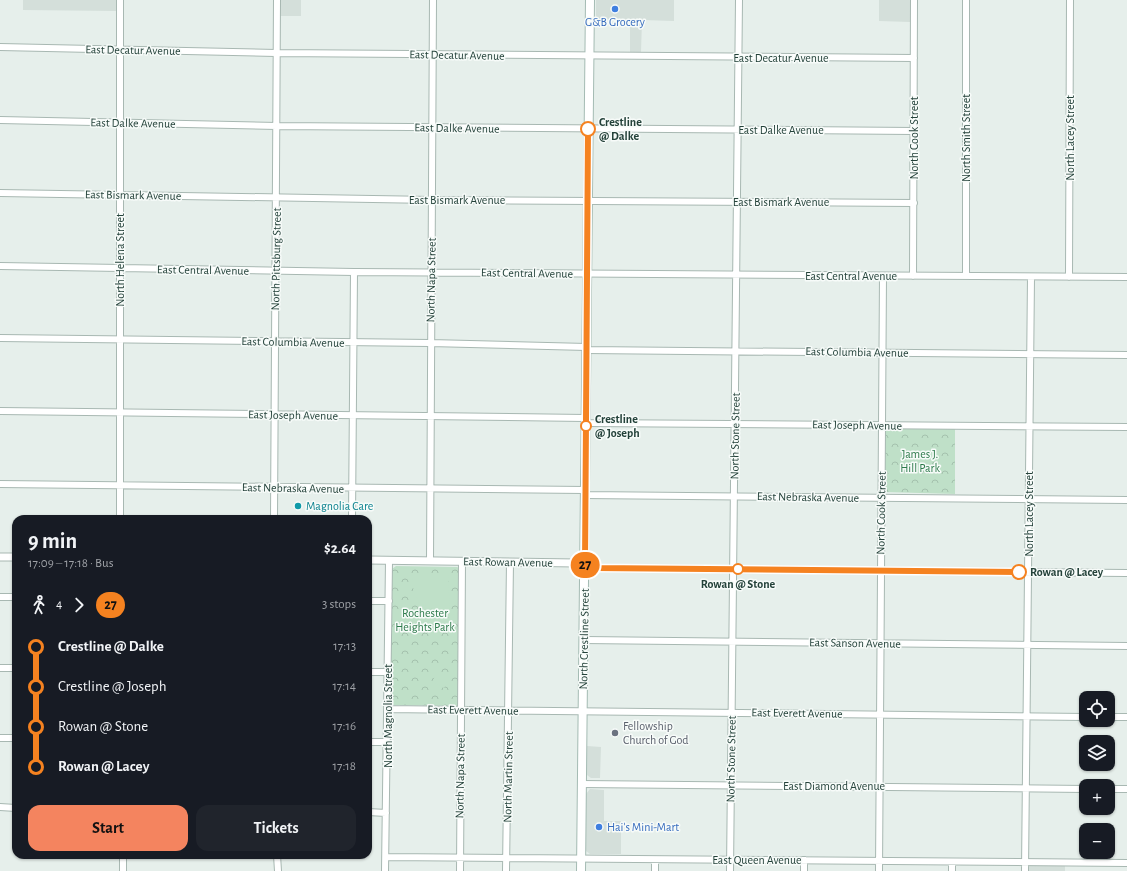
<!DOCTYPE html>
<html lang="en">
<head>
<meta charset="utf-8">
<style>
	:root { --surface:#171b24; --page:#20242c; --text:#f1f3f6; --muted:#9ea1a6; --accent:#f4845f }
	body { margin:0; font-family:"Alegreya Sans",sans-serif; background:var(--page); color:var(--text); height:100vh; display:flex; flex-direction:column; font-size:15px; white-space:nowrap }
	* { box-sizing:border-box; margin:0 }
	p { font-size:13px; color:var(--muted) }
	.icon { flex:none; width:22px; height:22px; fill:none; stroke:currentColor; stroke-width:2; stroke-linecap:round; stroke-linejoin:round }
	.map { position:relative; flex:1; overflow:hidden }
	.sheet { position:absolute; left:12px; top:515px; width:360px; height:344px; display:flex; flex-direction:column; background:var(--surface); border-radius:12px; box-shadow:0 1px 3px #0004 }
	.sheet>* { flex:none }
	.badge { padding:0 8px; border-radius:13px; font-size:14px; line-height:26px }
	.buttons { position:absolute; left:1079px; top:691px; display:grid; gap:8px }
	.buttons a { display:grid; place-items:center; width:36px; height:36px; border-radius:8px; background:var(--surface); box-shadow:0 1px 3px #0004; font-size:20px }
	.map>.badge { position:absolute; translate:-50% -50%; box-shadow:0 0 0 2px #fff }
	.legs { display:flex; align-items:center; gap:6px; height:44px; padding:0 16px; font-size:13px }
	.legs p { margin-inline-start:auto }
	.summary { display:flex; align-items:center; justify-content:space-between; height:68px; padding:0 16px }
	h1 { font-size:22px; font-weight:600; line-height:30px }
	.primary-button { display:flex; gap:8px; margin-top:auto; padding:8px 16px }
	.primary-button a { flex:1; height:46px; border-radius:12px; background:var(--accent); color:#111; font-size:16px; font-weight:600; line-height:46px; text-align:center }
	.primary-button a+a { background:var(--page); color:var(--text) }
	ul { padding:0 16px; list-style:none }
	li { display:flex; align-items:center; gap:14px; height:40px; font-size:15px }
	li i { display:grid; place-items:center; width:6px; height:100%; margin:0 5px; background:currentColor }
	li i::after { content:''; width:10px; height:10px; margin:-5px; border:3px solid; border-radius:50%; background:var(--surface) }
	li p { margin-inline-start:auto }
	li:first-child i { background:linear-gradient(#0000 50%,currentColor 0) }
	li:last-child i { background:linear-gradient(currentColor 50%,#0000 0) }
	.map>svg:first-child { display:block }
</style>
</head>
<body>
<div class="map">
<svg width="1127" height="871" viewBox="0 0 1127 871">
	<defs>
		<pattern id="park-crowns" width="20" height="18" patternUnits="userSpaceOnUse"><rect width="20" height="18" fill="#bfe0c8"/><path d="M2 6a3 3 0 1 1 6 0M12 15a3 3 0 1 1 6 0" fill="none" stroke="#a4c1ad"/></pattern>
	</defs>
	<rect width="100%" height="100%" fill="#e6efeb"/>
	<path fill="#d4dfda" d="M 23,0 L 116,0 L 116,11 L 23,10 Z
		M 280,0 L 301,0 L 301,16 L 279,16 Z
		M 596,0 L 674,0 L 674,21 L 642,20 L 641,52 L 630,52 L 630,20 L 596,19 Z
		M 879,0 L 910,0 L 910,22 L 879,21 Z
		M 587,746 L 601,747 L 600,778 L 591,778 L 587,775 Z
		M 590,789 L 604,790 L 604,821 L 621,821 L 621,854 L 590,854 L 586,851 L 586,794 Z
		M 1028,866 L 1065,866 L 1065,871 L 1028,871 Z"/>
	<path fill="url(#park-crowns)" d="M 888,428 L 955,429 L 955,494 L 885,492 L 885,431 Z
		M 396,566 L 457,567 L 459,568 L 458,688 L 459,706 L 393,705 L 390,703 L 392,569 Z"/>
	<path fill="#bfe0c8" d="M 412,575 L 448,575 L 450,611 C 423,611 412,601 412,575 Z
		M 435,676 L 447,682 L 444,688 L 432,682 Z"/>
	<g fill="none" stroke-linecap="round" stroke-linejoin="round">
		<g stroke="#a8b8b2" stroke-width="8">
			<path id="minor" d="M 966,0 L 966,276
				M 0,47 L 276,53 L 914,58
				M 0,120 L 277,126 L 914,131
				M 0,193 L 432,200 L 914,203
				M 0,266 L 354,272 L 1127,277
				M 913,276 L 914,0
				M 1069,277 L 1070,0
				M 0,338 L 430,343 L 587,347
				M 587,350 L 1127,355
				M 0,411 L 586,418
				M 586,423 L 1127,427
				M 0,484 L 585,490
				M 585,495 L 1127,500
				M 120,519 L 120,0
				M 274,519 L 277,0
				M 352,519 L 354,272
				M 430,561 L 433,0
				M 585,566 L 593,568 L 1127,573
				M 0,597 L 16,597
				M 368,601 L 389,601
				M 584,640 L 1127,646
				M 0,668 L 16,668
				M 368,672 L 388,672
				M 388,709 L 1086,717
				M 1108,717 L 1127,717
				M 0,738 L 16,738
				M 368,742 L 388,742
				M 582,784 L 1086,789
				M 1108,789 L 1127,789
				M 0,807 L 16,808
				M 368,812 L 386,813
				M 123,855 L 123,871
				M 277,855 L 278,871
				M 386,857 L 1127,863
				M 385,871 L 389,561
				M 460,871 L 462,561
				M 506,871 L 510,562
				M 655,871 L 655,860
				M 730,871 L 739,0
				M 804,871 L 804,860
				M 879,871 L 883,276
				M 952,871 L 952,862
				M 1025,871 L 1031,277"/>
		</g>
		<g stroke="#a8b8b2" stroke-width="9">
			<path id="tertiary" d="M 0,557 L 16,557
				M 368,560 L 576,563 L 585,566"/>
		</g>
		<g stroke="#a4bbb3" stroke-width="10">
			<path id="secondary" d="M 581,871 L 590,0"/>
		</g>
		<use href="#minor" stroke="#fff" stroke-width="6"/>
		<use href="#tertiary" stroke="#fff" stroke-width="7"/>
		<use href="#secondary" stroke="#fff" stroke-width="8"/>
	</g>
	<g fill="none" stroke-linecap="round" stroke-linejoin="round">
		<g stroke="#fff" stroke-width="9">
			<path id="line-1" d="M 588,129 L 585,566 L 594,568 L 1019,572"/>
		</g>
		<use href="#line-1" stroke="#f58220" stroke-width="6"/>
	</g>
	<g fill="#3f7fe0" stroke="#f7fbf9" stroke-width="1.5">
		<circle cx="615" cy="9" r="4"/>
		<circle cx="599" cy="827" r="4"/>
	</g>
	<g fill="#fff" stroke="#f58220" stroke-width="2">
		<circle cx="588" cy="129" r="7"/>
		<circle cx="586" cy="426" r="5"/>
		<circle cx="738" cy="569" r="5"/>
		<circle cx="1019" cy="572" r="7"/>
	</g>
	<circle fill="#0f9aa8" stroke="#f7fbf9" stroke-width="1.5" cx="298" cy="506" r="4"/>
	<circle fill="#6b7280" stroke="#f7fbf9" stroke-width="1.5" cx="615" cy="733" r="4"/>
	<g text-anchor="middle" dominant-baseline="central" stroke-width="3" stroke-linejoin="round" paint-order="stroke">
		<g font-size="12" fill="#366cbe" stroke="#f7fbf9">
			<text x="615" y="22">G&amp;B Grocery</text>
			<text x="607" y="827" text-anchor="start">Hai's Mini-Mart</text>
		</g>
		<g font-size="12" fill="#24423a" stroke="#f7fbf9">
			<text transform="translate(133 50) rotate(1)">East Decatur Avenue</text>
			<text transform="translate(457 55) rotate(1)">East Decatur Avenue</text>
			<text x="781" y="58">East Decatur Avenue</text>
			<text transform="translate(133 123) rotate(1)">East Dalke Avenue</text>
			<text transform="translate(457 128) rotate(1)">East Dalke Avenue</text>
			<text x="781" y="130">East Dalke Avenue</text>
			<text transform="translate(914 138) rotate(-90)">North Cook Street</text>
			<text transform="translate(966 138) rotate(-90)">North Smith Street</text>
			<text transform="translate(1070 138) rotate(-90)">North Lacey Street</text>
			<text transform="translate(133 195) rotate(1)">East Bismark Avenue</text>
			<text x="457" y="200">East Bismark Avenue</text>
			<text x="781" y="202">East Bismark Avenue</text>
			<text transform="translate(276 259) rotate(-89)">North Pittsburg Street</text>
			<text transform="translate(120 260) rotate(-90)">North Helena Street</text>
			<text transform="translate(203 270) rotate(1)">East Central Avenue</text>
			<text transform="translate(527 273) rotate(1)">East Central Avenue</text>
			<text x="851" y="276">East Central Avenue</text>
			<text transform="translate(431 280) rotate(-89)">North Napa Street</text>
			<text transform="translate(293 342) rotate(1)">East Columbia Avenue</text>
			<text transform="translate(857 352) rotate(1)">East Columbia Avenue</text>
			<text transform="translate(293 415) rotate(1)">East Joseph Avenue</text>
			<text transform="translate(857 425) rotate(1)">East Joseph Avenue</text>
			<text transform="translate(735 436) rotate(-89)">North Stone Street</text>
			<text transform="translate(293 488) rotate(1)">East Nebraska Avenue</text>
			<text transform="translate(808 497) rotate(1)">East Nebraska Avenue</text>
			<text transform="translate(881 513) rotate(-89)">North Cook Street</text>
			<text transform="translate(1029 514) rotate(-90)">North Lacey Street</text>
			<text transform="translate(508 562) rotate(1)">East Rowan Avenue</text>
			<text transform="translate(584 639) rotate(-89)">North Crestline Street</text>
			<text transform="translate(855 643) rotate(1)">East Sanson Avenue</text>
			<text transform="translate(473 710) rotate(1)">East Everett Avenue</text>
			<text transform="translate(797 713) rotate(1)">East Everett Avenue</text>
			<text transform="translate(388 716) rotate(-90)">North Magnolia Street</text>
			<text transform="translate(731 759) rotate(-89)">North Stone Street</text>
			<text transform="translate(460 776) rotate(-89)">North Napa Street</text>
			<text transform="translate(508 777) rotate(-89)">North Martin Street</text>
			<text x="834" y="786">East Diamond Avenue</text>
			<text x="757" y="860">East Queen Avenue</text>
		</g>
		<g font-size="12" font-weight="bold" fill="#24423a" stroke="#f7fbf9" text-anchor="start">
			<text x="599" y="122">Crestline<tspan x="599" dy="14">@ Dalke</tspan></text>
			<text x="595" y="419">Crestline<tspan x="595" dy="14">@ Joseph</tspan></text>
			<text x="1030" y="572">Rowan @ Lacey</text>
			<text x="738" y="584" text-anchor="middle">Rowan @ Stone</text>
		</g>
		<g font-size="12" fill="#2d7a4b" stroke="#f7fbf9">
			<text x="920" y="454">James J.<tspan x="920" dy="14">Hill Park</tspan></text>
			<text x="425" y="613">Rochester<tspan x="425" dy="14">Heights Park</tspan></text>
		</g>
		<g font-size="12" fill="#0d838f" stroke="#f7fbf9" text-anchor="start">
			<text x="306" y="506">Magnolia Care</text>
		</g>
		<g font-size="12" fill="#5b616d" stroke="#f7fbf9" text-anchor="start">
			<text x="623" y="726">Fellowship<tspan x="623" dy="14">Church of God</tspan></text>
		</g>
	</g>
</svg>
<div class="buttons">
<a><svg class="icon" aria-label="locate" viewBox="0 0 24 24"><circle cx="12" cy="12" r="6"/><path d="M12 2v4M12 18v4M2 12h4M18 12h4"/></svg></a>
<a><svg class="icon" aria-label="layers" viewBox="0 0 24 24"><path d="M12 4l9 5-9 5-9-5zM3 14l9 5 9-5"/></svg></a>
<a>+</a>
<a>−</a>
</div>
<b class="badge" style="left:585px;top:565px;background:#f58220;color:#111">27</b>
<section class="sheet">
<div class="summary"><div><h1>9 min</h1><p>17:09 – 17:18 · Bus</p></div><b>$2.64</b></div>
<div class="legs"><svg class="icon" aria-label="walk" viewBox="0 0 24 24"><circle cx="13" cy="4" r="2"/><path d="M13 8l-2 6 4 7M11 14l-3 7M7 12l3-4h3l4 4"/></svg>4<svg class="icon" aria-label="forward" viewBox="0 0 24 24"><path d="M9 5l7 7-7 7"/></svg><b class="badge" style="background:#f58220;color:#111">27</b><p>3 stops</p></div>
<ul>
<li><i style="color:#f58220"></i><b>Crestline @ Dalke</b><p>17:13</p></li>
<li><i style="color:#f58220"></i><span>Crestline @ Joseph</span><p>17:14</p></li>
<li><i style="color:#f58220"></i><span>Rowan @ Stone</span><p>17:16</p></li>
<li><i style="color:#f58220"></i><b>Rowan @ Lacey</b><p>17:18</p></li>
</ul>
<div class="primary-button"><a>Start</a><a>Tickets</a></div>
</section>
</div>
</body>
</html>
